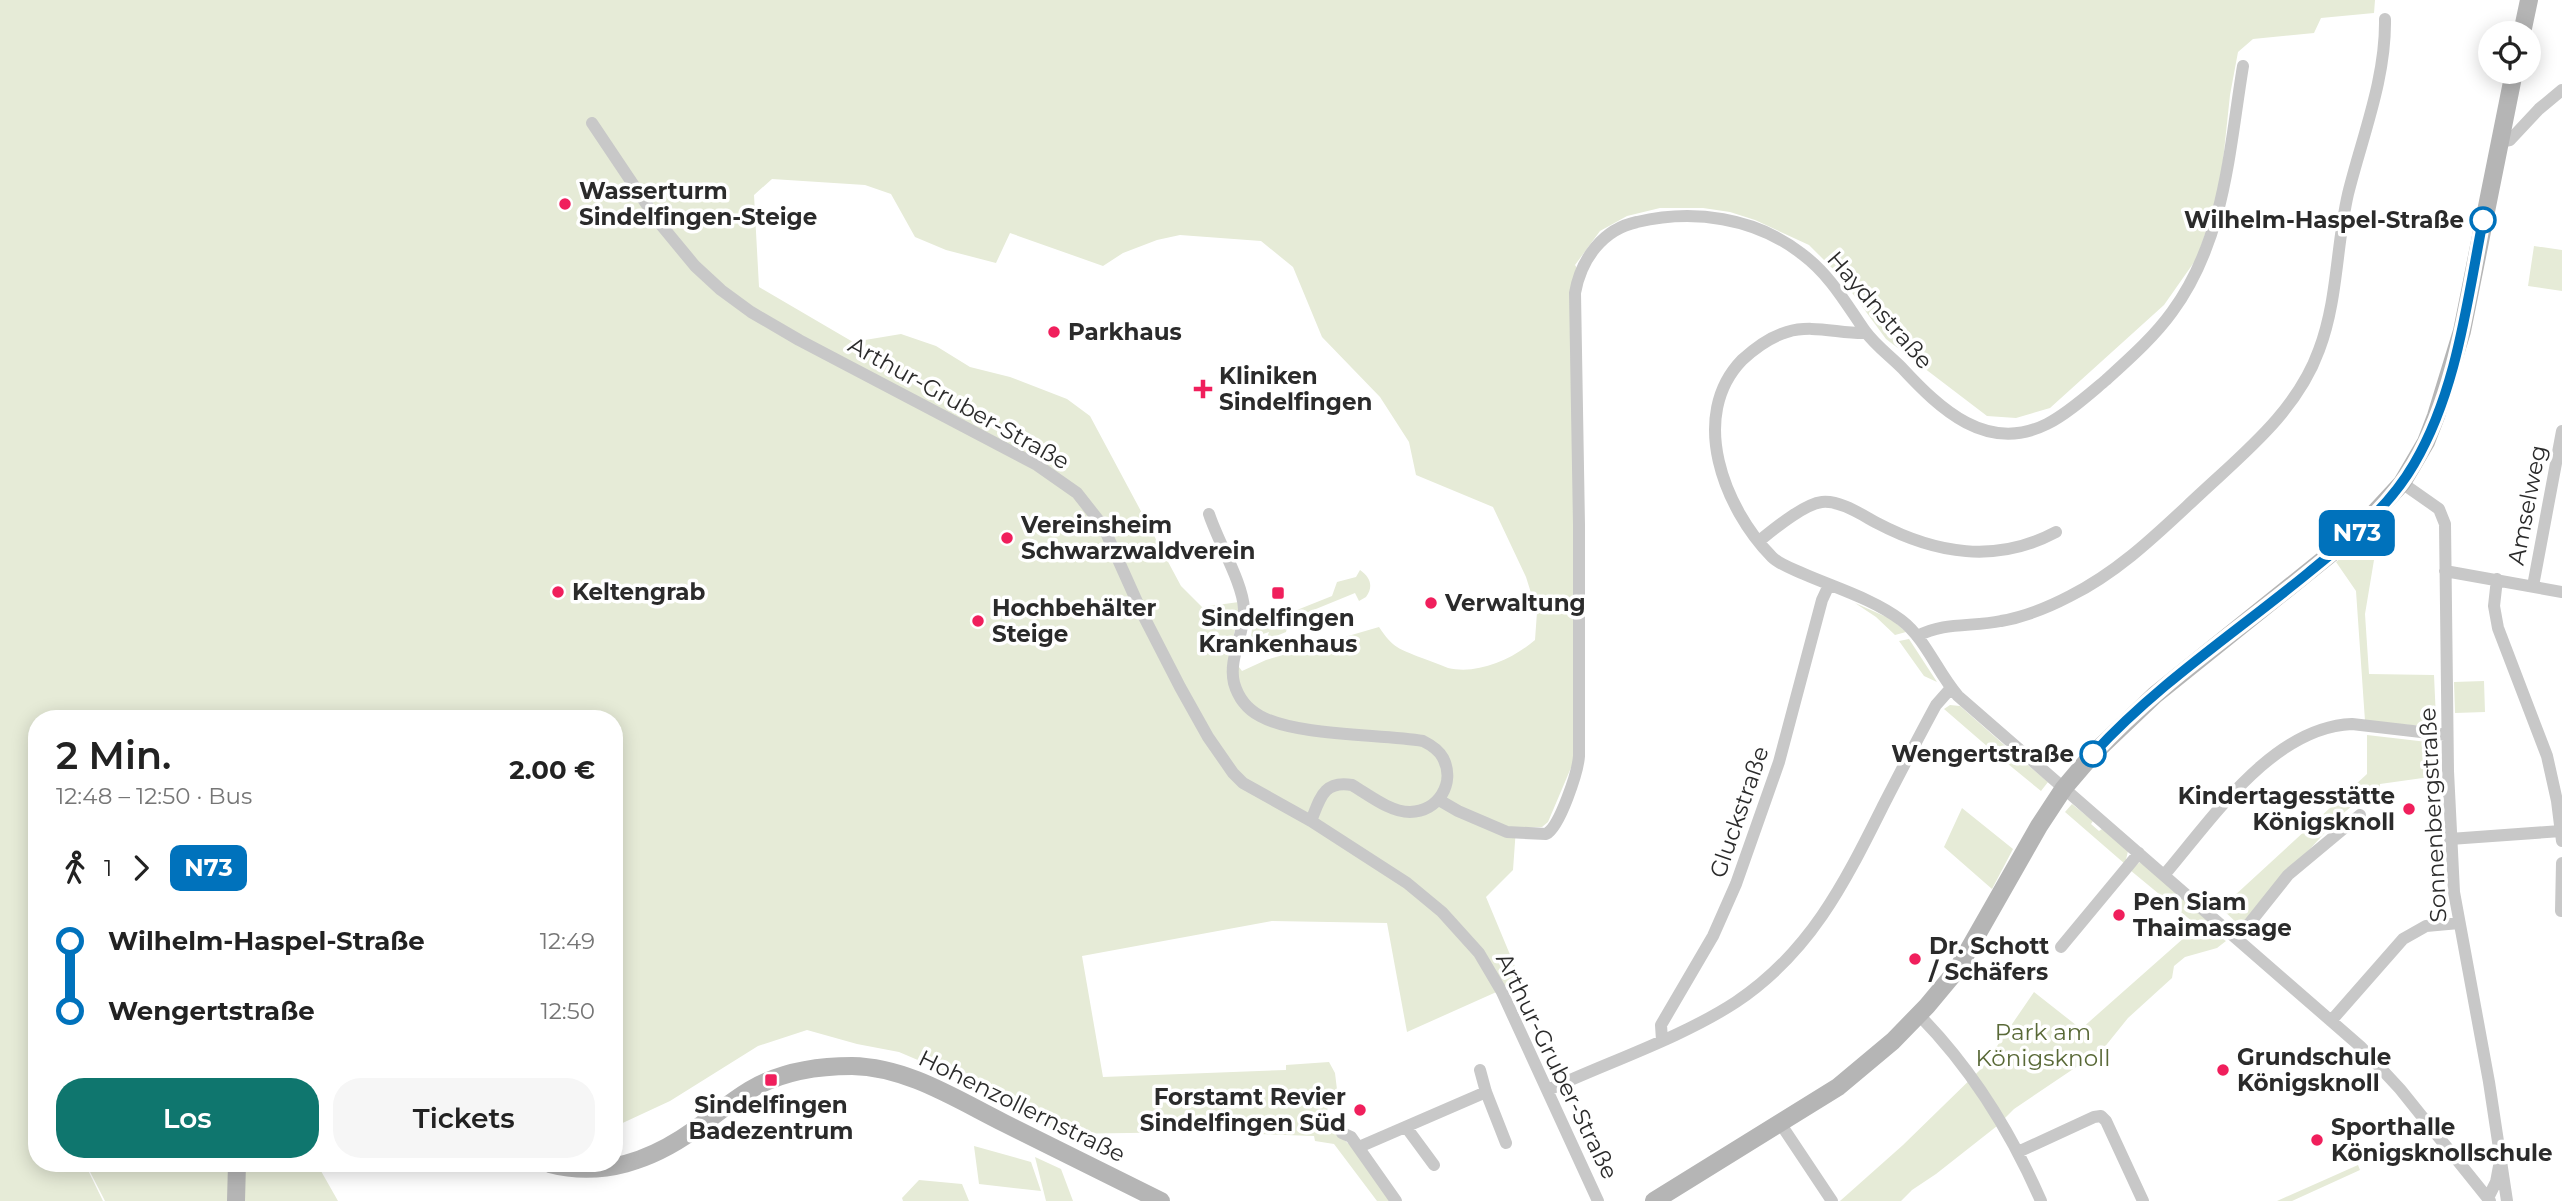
<!DOCTYPE html>
<html lang="de">
<head>
<meta charset="utf-8">
<style>
	:root { --surface:#fff; --page:#f6f6f6; --text:#222; --muted:#767676; --accent:#0f766e }
	body { margin:0; font-family:Montserrat,sans-serif; background:var(--page); color:var(--text); height:100vh; display:flex; flex-direction:column; font-size:26px; white-space:nowrap }
	* { box-sizing:border-box; margin:0 }
	p { font-size:23px; color:var(--muted) }
	.icon { flex:none; width:38px; height:38px; fill:none; stroke:currentColor; stroke-width:2; stroke-linecap:round; stroke-linejoin:round }
	.map { position:relative; flex:1; overflow:hidden }
	.details { position:absolute; left:28px; top:710px; width:595px; height:462px; display:flex; flex-direction:column; background:var(--surface); border-radius:28px; box-shadow:0 4px 18px #0003 }
	.details>* { flex:none }
	.badge { padding:0 14px; border-radius:10px; font-size:24px; line-height:46px }
	.controls { position:absolute; left:2478px; top:21px; display:grid; gap:14px }
	.controls a { display:grid; place-items:center; width:63px; height:63px; border-radius:50%; background:var(--surface); box-shadow:0 4px 18px #0003; font-size:35px }
	.map>.badge { position:absolute; translate:-50% -50%; box-shadow:0 0 0 4px #fff }
	.legs { display:flex; align-items:center; gap:10px; height:77px; padding:0 28px; font-size:23px }
	.legs p { margin-inline-start:auto }
	.overview { display:flex; align-items:center; justify-content:space-between; height:119px; padding:0 28px }
	h1 { font-size:38px; font-weight:600; line-height:52px }
	.primary-button { display:flex; gap:14px; margin-top:auto; padding:14px 28px }
	.primary-button a { flex:1; height:80px; border-radius:28px; background:var(--accent); color:#fff; font-size:28px; font-weight:600; line-height:80px; text-align:center }
	.primary-button a+a { background:var(--page); color:var(--text) }
	ul { padding:0 28px; list-style:none }
	li { display:flex; align-items:center; gap:24px; height:70px; font-size:26px }
	li i { display:grid; place-items:center; width:10px; height:100%; margin:0 9px; background:currentColor }
	li i::after { content:''; width:18px; height:18px; margin:-9px; border:5px solid; border-radius:50%; background:var(--surface) }
	li p { margin-inline-start:auto }
	li:first-child i { background:linear-gradient(#0000 50%,currentColor 0) }
	li:last-child i { background:linear-gradient(currentColor 50%,#0000 0) }
	.map>svg:first-child { display:block }
</style>
</head>
<body>
<div class="map">
<svg width="2562" height="1201" viewBox="0 0 2562 1201">
	<rect width="100%" height="100%" fill="#fff"/>
	<path fill="#e6ebd7" fill-rule="evenodd" d="M 0,0 L 2375,0 L 2374,13 L 2321,18 L 2314,33 L 2253,39 L 2238,52 L 2230,95 L 2220,189 L 2197,258 L 2164,305 L 2050,408 L 2016,418 L 1987,416 L 1886,339 L 1839,275 L 1809,245 L 1755,220 L 1730,212 L 1703,208 L 1660,208 L 1627,216 L 1600,231 L 1575,265 L 1577,268 L 1573,763 L 1548,822 L 1542,827 L 1516,828 L 1513,870 L 1486,897 L 1521,981 L 1407,1032 L 1387,923 L 1272,921 L 1082,956 L 1103,1077 L 1286,1070 L 1286,1065 L 1329,1062 L 1335,1073 L 1338,1098 L 1328,1097 L 1327,1120 L 1337,1121 L 1332,1129 L 1352,1147 L 1391,1201 L 1377,1201 L 1334,1144 L 1315,1141 L 1314,1136 L 1198,1132 L 1058,1134 L 993,1092 L 899,1052 L 857,1044 L 807,1030 L 758,1046 L 670,1101 L 614,1127 L 614,719 L 37,719 L 37,1164 L 85,1164 L 103,1201 L 0,1201 ZM 772,179 L 865,185 L 891,194 L 915,237 L 946,250 L 996,263 L 1010,233 L 1103,266 L 1123,253 L 1157,240 L 1180,235 L 1261,241 L 1293,267 L 1322,337 L 1380,397 L 1409,442 L 1416,475 L 1493,507 L 1526,577 L 1537,612 L 1535,640 C 1513,659 1478,675 1448,668 C 1440,665 1431,661 1422,658 C 1399,649 1393,648 1379,627 L 1266,660 L 1242,671 L 1229,654 L 1238,618 L 1239,602 L 1202,607 L 1181,586 L 1090,416 L 1067,399 L 1010,377 L 970,367 L 936,346 L 901,334 L 853,342 L 759,287 L 754,195 Z
		M 2534,246 L 2562,250 L 2562,291 L 2528,286 Z
		M 2378,527 L 2371,553 L 2375,554 L 2365,614 L 2369,674 L 2434,675 L 2436,719 L 2432,727 L 2365,721 L 2356,591 L 2336,562 Z
		M 1360,570 C 1370,577 1374,586 1366,597 L 1359,601 L 1355,593 L 1289,620 L 1286,632 L 1266,640 L 1269,632 L 1251,638 L 1252,628 L 1332,596 L 1337,582 L 1356,577 Z
		M 1855,603 L 1891,619 L 1906,632 L 1895,635 L 1876,617 Z
		M 1909,639 L 1937,682 L 1924,676 L 1899,641 Z
		M 2484,681 L 2485,712 L 2455,713 L 2454,682 Z
		M 1950,705 L 1960,706 L 2010,750 L 2003,760 L 1944,709 Z
		M 2367,735 L 2436,743 L 2437,776 L 2380,784 L 2379,793 L 2371,801 L 2358,801 L 2340,816 L 2240,926 L 2221,908 L 2367,774 Z
		M 2016,755 L 2048,782 L 2041,791 L 2008,764 Z
		M 2072,804 L 2093,821 L 2091,824 L 2099,831 L 2102,829 L 2128,851 L 2125,864 L 2065,812 Z
		M 1962,808 L 2013,849 L 1992,889 L 1944,847 Z
		M 2140,862 L 2215,924 L 2199,927 L 2130,870 Z
		M 2194,929 L 2214,933 L 2226,941 L 2217,948 L 2185,957 L 2174,966 L 2172,978 L 2128,1018 L 2103,1049 L 2014,1109 L 1997,1126 L 1936,1174 L 1912,1190 L 1901,1201 L 1840,1201 L 1903,1145 L 1982,1068 L 2034,992 L 2081,1029 Z
		M 974,1146 L 1031,1162 L 1041,1191 L 979,1184 Z
		M 1035,1157 L 1061,1169 L 1073,1201 L 1046,1201 Z
		M 86,1164 L 317,1164 L 338,1201 L 105,1201 Z
		M 2358,1165 L 2360,1170 L 2292,1201 L 2277,1201 Z
		M 919,1180 L 962,1184 L 969,1201 L 903,1201 L 902,1198 Z"/>
	<g fill="none" stroke-linecap="round" stroke-linejoin="round">
		<path stroke="#c8c8c8" stroke-width="12" d="M 592,123 L 657,220 L 695,266 L 721,290 L 751,312 L 799,340 L 1037,465 L 1077,493 L 1103,526 L 1142,613 L 1180,687 L 1208,737 L 1233,773 L 1243,783 L 1311,821 L 1407,883 L 1442,912 L 1479,953 L 1502,992 L 1598,1201
			M 2499,142 L 2510,140 L 2539,109 L 2562,90
			M 1866,333 C 1840,334 1813,324 1787,332 C 1770,337 1755,348 1742,360 C 1688,416 1724,508 1772,557 C 1780,565 1793,569 1804,574 C 1836,588 1873,599 1901,620 C 1926,639 1937,672 1958,696 L 2361,1047 L 2400,1089 L 2490,1201
			M 2402,483 L 2439,509 L 2445,524 L 2448,771 L 2454,892 L 2489,1082 L 2507,1201
			M 1209,514 C 1218,542 1243,583 1244,609 C 1245,634 1228,658 1234,683 C 1238,697 1247,709 1260,716 C 1296,736 1379,734 1423,741 C 1431,745 1439,750 1443,758 C 1456,783 1438,812 1410,812 C 1390,812 1369,795 1352,785 C 1323,780 1320,799 1311,821
			M 1759,541 C 1774,529 1804,504 1822,502 C 1840,500 1862,515 1877,523 C 1936,554 1996,564 2056,532
			M 2445,571 L 2562,592
			M 2497,579 L 2494,606 L 2498,628 L 2547,756 L 2557,801 L 2562,841
			M 2533,586 L 2562,431
			M 1918,636 C 1943,622 1973,627 2001,621 C 2024,617 2049,607 2070,596 C 2120,571 2158,533 2199,495 C 2245,452 2297,411 2319,350 C 2338,300 2336,246 2348,194 C 2362,137 2386,79 2385,19
			M 1439,800 L 1458,811 L 1507,832 L 1546,834 C 1560,827 1578,771 1579,756 L 1579,525 L 1575,293 C 1581,259 1603,229 1637,222 C 1693,209 1755,217 1802,254 C 1830,275 1845,302 1865,331 C 1875,345 1890,356 1902,368 C 1940,409 1987,454 2047,424 C 2067,414 2088,395 2106,380 C 2129,359 2154,337 2172,312 C 2225,240 2229,151 2243,66
			M 2450,839 L 2561,831
			M 2165,874 C 2212,819 2273,727 2352,724 L 2447,735
			M 2561,911 L 2562,863
			M 2237,939 L 2288,875 L 2360,815
			M 2061,947 L 2139,853
			M 1919,1015 C 1971,1068 2011,1132 2041,1201
			M 2331,1021 L 2403,939 L 2426,926 L 2459,923
			M 1662,1040 L 1661,1025 L 1713,936 L 1736,884 L 1779,762 L 1822,600 L 1829,585
			M 1480,1070 L 1486,1092 L 1506,1143
			M 1548,1090 C 1608,1062 1681,1038 1736,1002 C 1811,952 1845,882 1884,804 C 1901,771 1918,738 1936,705 L 1951,688
			M 1780,1123 L 1832,1201
			M 1406,1127 L 1434,1165
			M 1342,1133 L 1351,1137 L 1396,1201
			M 1359,1147 L 1486,1092
			M 2018,1152 L 2094,1117 L 2101,1116 L 2106,1121 L 2143,1201
			M 2488,1198 L 2496,1182 L 2499,1166"/>
		<path stroke="#b5b5b5" stroke-width="18" d="M 2522,33 L 2529,0
			M 550,1164 C 602,1178 652,1160 694,1130 C 713,1117 730,1102 750,1090 C 780,1072 817,1066 852,1066 C 907,1067 956,1099 1004,1123 C 1057,1149 1109,1175 1161,1201
			M 236,1201 L 237,1164
			M 1654,1201 L 1838,1087 L 1893,1041 L 1927,1006 L 1957,970 L 2039,826 L 2064,788 L 2093,754 L 2155,695 L 2354,535 L 2402,483 L 2426,442 L 2436,416 L 2462,331 L 2514,72"/>
	</g>
	<g fill="none" stroke-linecap="round" stroke-linejoin="round">
		<g stroke="#fff" stroke-width="16">
			<path id="line-1" d="M 2093,754 C 2156,685 2236,632 2308,573 C 2347,541 2388,509 2414,464 C 2457,391 2467,301 2483,220"/>
		</g>
		<use href="#line-1" stroke="#0072bc" stroke-width="10"/>
	</g>
	<g fill="#f01f5c" stroke="#fff" stroke-width="2.5">
		<circle cx="565" cy="204" r="7"/>
		<circle cx="1054" cy="332" r="7"/>
		<path d="M1199.5 378.5h7v7h7v7h-7v7h-7v-7h-7v-7h7z"/>
		<circle cx="1007" cy="538" r="7"/>
		<circle cx="558" cy="592" r="7"/>
		<rect x="1271" y="586" width="14" height="14" rx="3.5"/>
		<circle cx="1431" cy="603" r="7"/>
		<circle cx="978" cy="621" r="7"/>
		<circle cx="2409" cy="809" r="7"/>
		<circle cx="2119" cy="915" r="7"/>
		<circle cx="1915" cy="959" r="7"/>
		<circle cx="2223" cy="1070" r="7"/>
		<rect x="764" y="1073" width="14" height="14" rx="3.5"/>
		<circle cx="1360" cy="1110" r="7"/>
		<circle cx="2317" cy="1140" r="7"/>
	</g>
	<g fill="#fff" stroke="#0072bc" stroke-width="3.5">
		<circle cx="2483" cy="220" r="12"/>
		<circle cx="2093" cy="754" r="12"/>
	</g>
	<g text-anchor="middle" dominant-baseline="central" stroke-width="7" stroke-linejoin="round" paint-order="stroke">
		<g font-size="23" font-weight="bold" fill="#2b2b2b" stroke="#fff" text-anchor="start">
			<text x="579" y="191">Wasserturm<tspan x="579" dy="26">Sindelfingen-Steige</tspan></text>
			<text x="1068" y="332">Parkhaus</text>
			<text x="1219" y="376">Kliniken<tspan x="1219" dy="26">Sindelfingen</tspan></text>
			<text x="1021" y="525">Vereinsheim<tspan x="1021" dy="26">Schwarzwaldverein</tspan></text>
			<text x="572" y="592">Keltengrab</text>
			<text x="1445" y="603">Verwaltung</text>
			<text x="992" y="608">Hochbehälter<tspan x="992" dy="26">Steige</tspan></text>
			<text x="1278" y="618" text-anchor="middle">Sindelfingen<tspan x="1278" dy="26">Krankenhaus</tspan></text>
			<text x="2395" y="796" text-anchor="end">Kindertagesstätte<tspan x="2395" dy="26">Königsknoll</tspan></text>
			<text x="2133" y="902">Pen Siam<tspan x="2133" dy="26">Thaimassage</tspan></text>
			<text x="1929" y="946">Dr. Schott<tspan x="1929" dy="26">/ Schäfers</tspan></text>
			<text x="2237" y="1057">Grundschule<tspan x="2237" dy="26">Königsknoll</tspan></text>
			<text x="1346" y="1097" text-anchor="end">Forstamt Revier<tspan x="1346" dy="26">Sindelfingen Süd</tspan></text>
			<text x="771" y="1105" text-anchor="middle">Sindelfingen<tspan x="771" dy="26">Badezentrum</tspan></text>
			<text x="2331" y="1127">Sporthalle<tspan x="2331" dy="26">Königsknollschule</tspan></text>
		</g>
		<g font-size="23" font-weight="bold" fill="#2b2b2b" stroke="#fff" text-anchor="end">
			<text x="2464" y="220">Wilhelm-Haspel-Straße</text>
			<text x="2074" y="754">Wengertstraße</text>
		</g>
		<g font-size="23" fill="#2b2b2b" stroke="#fff">
			<text transform="translate(1880 310) rotate(49)">Haydnstraße</text>
			<text transform="translate(959 403) rotate(29)">Arthur-Gruber-Straße</text>
			<text transform="translate(2527 505) rotate(-79)">Amselweg</text>
			<text transform="translate(1739 812) rotate(-71)">Gluckstraße</text>
			<text transform="translate(2433 815) rotate(-93)">Sonnenbergstraße</text>
			<text transform="translate(1557 1066) rotate(64)">Arthur-Gruber-Straße</text>
			<text transform="translate(1022 1106) rotate(26)">Hohenzollernstraße</text>
		</g>
		<g font-size="23" fill="#596937" stroke="#fff">
			<text x="2043" y="1032">Park am<tspan x="2043" dy="26">Königsknoll</tspan></text>
		</g>
	</g>
</svg>
<div class="controls">
<a><svg class="icon" aria-label="locate" viewBox="0 0 24 24"><circle cx="12" cy="12" r="6"/><path d="M12 2v4M12 18v4M2 12h4M18 12h4"/></svg></a>
</div>
<b class="badge" style="left:2357px;top:533px;background:#0072bc;color:#fff">N73</b>
<section class="details">
<div class="overview"><div><h1>2 Min.</h1><p>12:48 – 12:50 · Bus</p></div><b>2.00 €</b></div>
<div class="legs"><svg class="icon" aria-label="walk" viewBox="0 0 24 24"><circle cx="13" cy="4" r="2"/><path d="M13 8l-2 6 4 7M11 14l-3 7M7 12l3-4h3l4 4"/></svg>1<svg class="icon" aria-label="forward" viewBox="0 0 24 24"><path d="M9 5l7 7-7 7"/></svg><b class="badge" style="background:#0072bc;color:#fff">N73</b></div>
<ul>
<li><i style="color:#0072bc"></i><b>Wilhelm-Haspel-Straße</b><p>12:49</p></li>
<li><i style="color:#0072bc"></i><b>Wengertstraße</b><p>12:50</p></li>
</ul>
<div class="primary-button"><a>Los</a><a>Tickets</a></div>
</section>
</div>
</body>
</html>
